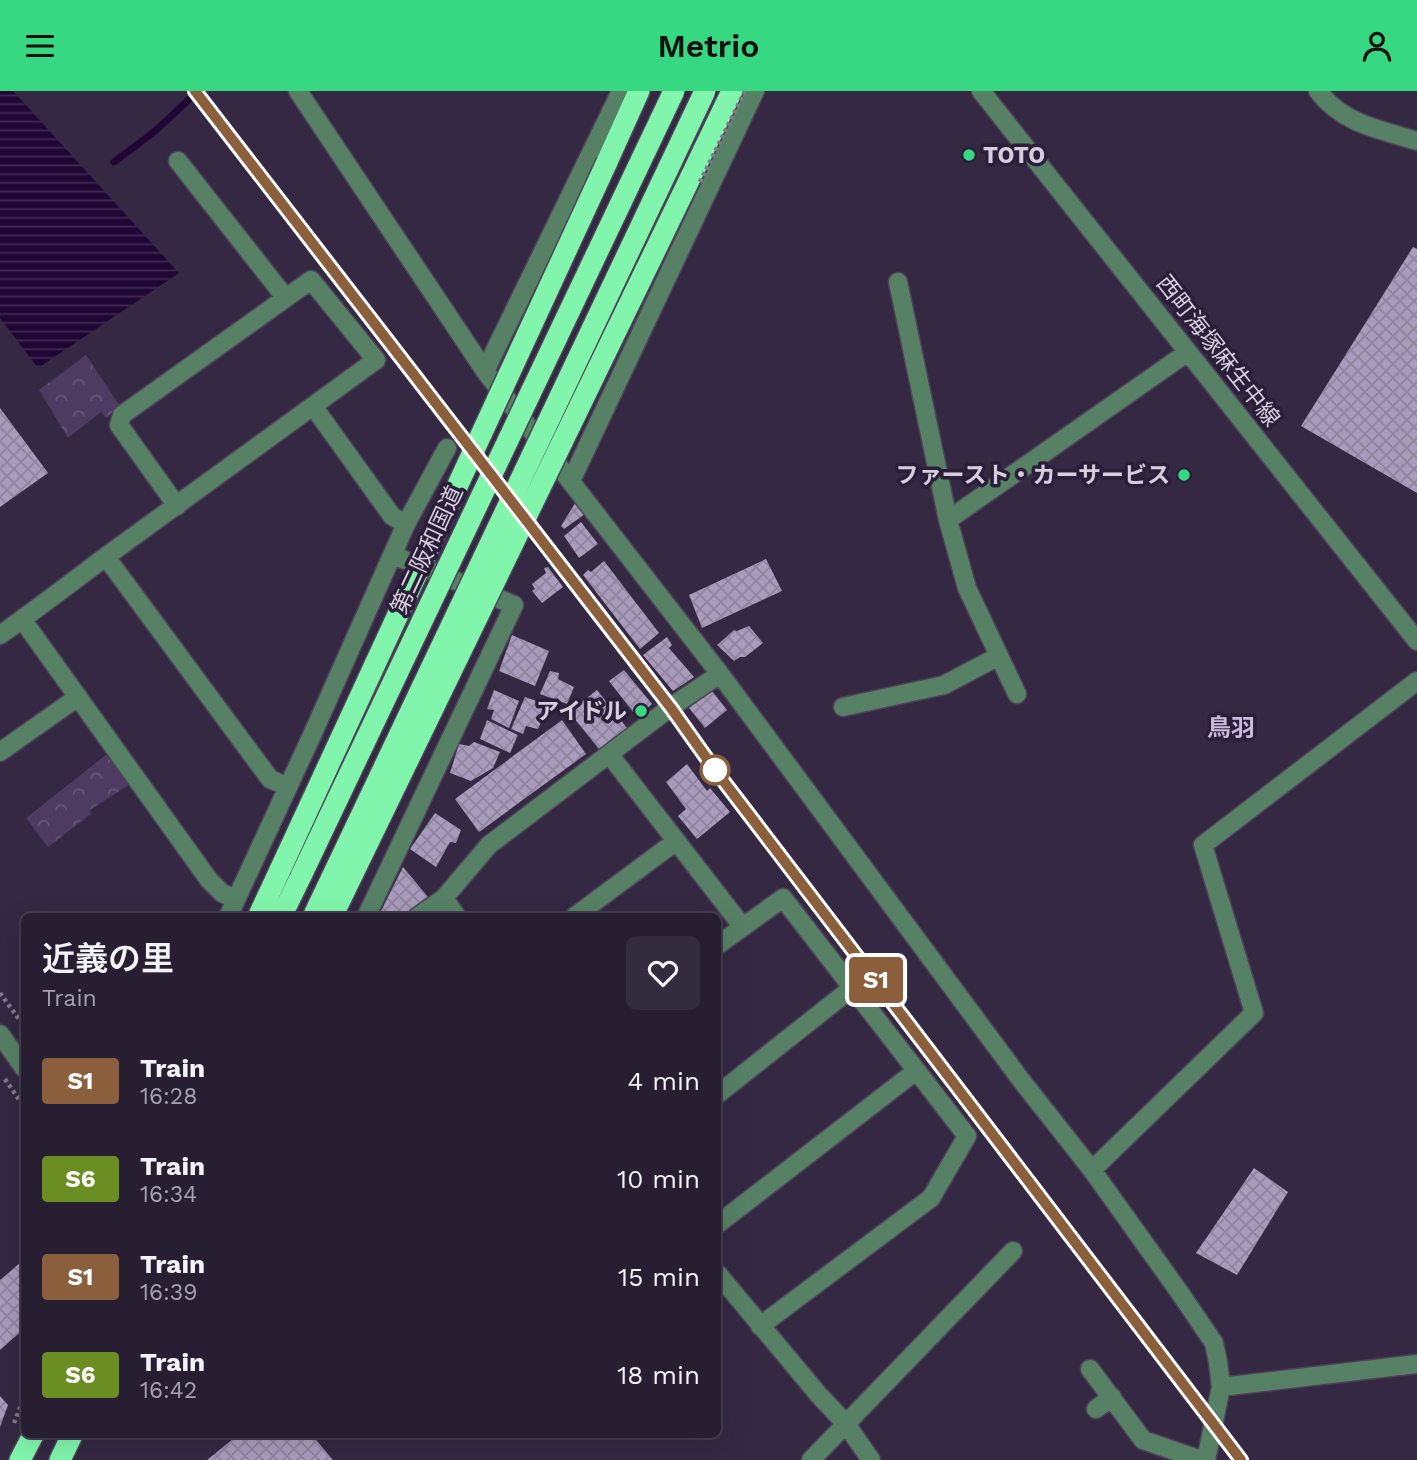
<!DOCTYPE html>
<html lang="en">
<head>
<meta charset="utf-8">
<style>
	:root { --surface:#271e32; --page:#332b3e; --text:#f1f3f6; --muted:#a4a2ac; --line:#433c4d; --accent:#36d881 }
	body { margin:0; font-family:"Work Sans","Noto Sans JP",sans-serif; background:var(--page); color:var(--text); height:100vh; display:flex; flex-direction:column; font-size:26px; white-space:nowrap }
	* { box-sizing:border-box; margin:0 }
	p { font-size:23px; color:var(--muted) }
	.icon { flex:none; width:38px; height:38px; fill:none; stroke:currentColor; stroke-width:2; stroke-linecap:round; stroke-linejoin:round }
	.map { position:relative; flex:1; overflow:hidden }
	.side { position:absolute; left:21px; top:822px; width:700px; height:525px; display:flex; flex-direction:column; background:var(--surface); border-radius:10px; box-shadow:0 7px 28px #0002,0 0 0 2px var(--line) }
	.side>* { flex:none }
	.badge { padding:0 14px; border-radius:5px; font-size:24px; line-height:46px }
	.map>.badge { position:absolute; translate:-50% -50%; box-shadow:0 0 0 4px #fff }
	.round { display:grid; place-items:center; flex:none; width:74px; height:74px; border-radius:10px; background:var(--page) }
	.head { display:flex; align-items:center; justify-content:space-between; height:119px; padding:0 21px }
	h1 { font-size:33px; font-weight:600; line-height:52px }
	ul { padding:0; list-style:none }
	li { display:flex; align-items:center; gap:21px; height:98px; padding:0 21px }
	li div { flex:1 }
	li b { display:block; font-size:26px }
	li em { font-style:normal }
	li .badge { min-width:77px; font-weight:700; text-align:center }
	header { display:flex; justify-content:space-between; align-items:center; height:91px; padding:0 21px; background:var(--accent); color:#111; font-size:32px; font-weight:600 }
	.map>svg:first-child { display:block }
</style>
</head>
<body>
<header><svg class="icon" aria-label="menu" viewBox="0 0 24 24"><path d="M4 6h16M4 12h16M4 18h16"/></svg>Metrio<svg class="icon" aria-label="person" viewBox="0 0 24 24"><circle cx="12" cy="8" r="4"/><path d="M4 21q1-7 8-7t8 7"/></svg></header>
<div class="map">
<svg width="1417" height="1369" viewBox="0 0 1417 1369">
	<defs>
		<pattern id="park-crowns" width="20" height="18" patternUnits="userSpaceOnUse" patternTransform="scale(1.75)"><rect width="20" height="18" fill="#4d3b61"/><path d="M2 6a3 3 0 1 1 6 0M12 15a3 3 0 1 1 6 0" fill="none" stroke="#665677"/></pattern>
		<pattern id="water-rules" width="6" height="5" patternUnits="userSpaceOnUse" patternTransform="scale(1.75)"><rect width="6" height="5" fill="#200635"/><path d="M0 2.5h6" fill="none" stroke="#402952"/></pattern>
		<pattern id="building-cross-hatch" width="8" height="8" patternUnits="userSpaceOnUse" patternTransform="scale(1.75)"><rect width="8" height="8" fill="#a99bbc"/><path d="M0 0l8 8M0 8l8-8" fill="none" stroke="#8f849e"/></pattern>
	</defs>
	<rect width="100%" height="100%" fill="#342842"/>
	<path fill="url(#park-crowns)" d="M 86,264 L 120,315 L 106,327 L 101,321 L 68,347 L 39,299 Z
		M 111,660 L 135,690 L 90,719 L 91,723 L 48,756 L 26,727 Z"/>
	<path fill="url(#water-rules)" d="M 0,0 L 13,0 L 179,182 L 38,277 L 0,227 Z"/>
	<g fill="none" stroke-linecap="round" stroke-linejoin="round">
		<path stroke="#200635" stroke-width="7" d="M 114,71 L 154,41 L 195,3"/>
	</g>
	<path fill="url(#building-cross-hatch)" d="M 1413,156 L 1417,158 L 1417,402 L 1301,335 Z
		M 0,317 L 48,382 L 0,416 Z
		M 577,409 L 585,423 L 564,438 L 561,435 Z
		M 581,431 L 598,453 L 579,467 L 564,445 Z
		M 766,468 L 782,500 L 702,537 L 689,504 Z
		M 604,470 L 659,542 L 640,558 L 583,484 L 588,479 L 591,481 Z
		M 548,476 L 563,496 L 542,512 L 532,500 L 535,498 L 532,493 L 546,482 L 544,477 Z
		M 749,535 L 763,552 L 745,566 L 740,566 L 734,570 L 717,554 L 734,539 L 737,540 Z
		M 512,544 L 549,560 L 535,595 L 499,580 Z
		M 667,546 L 672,554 L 669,557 L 694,586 L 673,600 L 643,564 Z
		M 624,579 L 652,613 L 637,626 L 609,590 Z
		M 550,580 L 559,582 L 558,588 L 574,596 L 567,613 L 540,603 Z
		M 494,599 L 519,610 L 509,637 L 491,628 L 494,619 L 487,618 Z
		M 597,599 L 627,637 L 599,658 L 569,621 Z
		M 712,600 L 727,619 L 705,637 L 689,617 Z
		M 525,606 L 548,614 L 538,638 L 526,635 L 523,643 L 511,638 Z
		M 487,629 L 518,644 L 510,662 L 480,648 Z
		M 562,629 L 586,663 L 479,741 L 455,708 Z
		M 474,651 L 500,661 L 493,677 L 471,690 L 450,682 L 459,653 L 469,655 Z
		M 687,673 L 707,700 L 710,697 L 730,721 L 697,748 L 678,725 L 686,718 L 666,691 Z
		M 435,722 L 461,739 L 456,752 L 450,751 L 436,776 L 410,758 Z
		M 403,776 L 428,806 L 403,826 L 378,826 Z
		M 1254,1077 L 1288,1101 L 1237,1184 L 1196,1162 Z
		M 21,1171 L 24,1176 L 24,1238 L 0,1259 L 0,1189 Z
		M 0,1305 L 8,1314 L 0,1336 Z
		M 238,1344 L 312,1344 L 333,1369 L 207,1369 Z"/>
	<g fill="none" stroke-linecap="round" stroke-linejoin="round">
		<g stroke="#4e435b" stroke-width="21">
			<path id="minor" d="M 298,0 L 485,280 L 720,583 L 1021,989 L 1092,1079 L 1180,1202 L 1214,1252 L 1218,1271 L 1221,1296 L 1206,1369
				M 981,0 L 1417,550
				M 1318,0 C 1343,33 1379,38 1417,50
				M 178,70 L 285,206
				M 898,191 L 948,429 L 967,497 L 1017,603
				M 485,280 L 621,0
				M 313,315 L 392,425 L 406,433
				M 571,390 L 755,0
				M 948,429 L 1188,261
				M 106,466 L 270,688 L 288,696
				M 22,528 L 209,789 L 222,802 L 235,808
				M 0,544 C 37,518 72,491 108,464 C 197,399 287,334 376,269 L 311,189 L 122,324 L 119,334 L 177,415
				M 843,616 L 944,594 L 999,565
				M 0,661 L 78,606
				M 609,663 L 742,835
				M 444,807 L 457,826
				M 228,826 L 313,642 L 406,433 L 447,357
				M 366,826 L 514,514 L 393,464
				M 417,826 L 444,807 L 489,754 L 671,616 L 720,583
				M 574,826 L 675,751
				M 718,854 L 783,807 L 967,1045 L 931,1107 L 760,1235
				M 0,943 L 24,977
				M 718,1003 L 852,897
				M 1092,1079 L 1254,922 L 1203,754 L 1417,590
				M 718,1133 L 916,980
				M 718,1183 L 818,1303 L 846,1333 L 871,1369
				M 1090,1278 L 1143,1349 L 1201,1369
				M 1221,1296 L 1417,1273
				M 1096,1318 L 1112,1306
				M 811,1369 L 1013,1160"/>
		</g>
		<g stroke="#4e435b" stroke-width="24">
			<path id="highway" d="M 607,71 L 639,0
				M 683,102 L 732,0
				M 258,826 L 280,779
				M 281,826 L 301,785
				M 20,1369 L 33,1344
				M 60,1369 L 72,1344"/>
		</g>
		<path stroke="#82778d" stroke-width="4.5" stroke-dasharray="3.5 3.5" stroke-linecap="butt" d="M 0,902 L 24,935
			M 5,988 L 24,1016
			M 14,1332 L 24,1307"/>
		<use href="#minor" stroke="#568164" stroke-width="18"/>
		<use href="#highway" stroke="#81f5ac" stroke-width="21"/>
		<g stroke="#887e93" stroke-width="8">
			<path id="rail" d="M 195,0 L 671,616 L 715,679 L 1241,1369"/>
		</g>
		<use href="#rail" stroke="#2a1e38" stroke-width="5" stroke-dasharray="16" stroke-linecap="butt"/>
		<g stroke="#4e435b" stroke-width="24" stroke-linecap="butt">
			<path id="highway-bridge" d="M 280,779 L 607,71
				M 301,785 L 674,0
				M 313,826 L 705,0
				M 332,826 L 683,102"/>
		</g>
		<path stroke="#82778d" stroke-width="4.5" stroke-dasharray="3.5 3.5" stroke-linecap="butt" d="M 700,91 L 745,0"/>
		<use href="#highway-bridge" stroke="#81f5ac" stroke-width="21"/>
	</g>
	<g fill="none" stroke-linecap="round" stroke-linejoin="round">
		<g stroke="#fff" stroke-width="16">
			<path id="line" d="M 195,0 L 671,617 L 715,679 L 1241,1369"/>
		</g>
		<use href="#line" stroke="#8b5e3c" stroke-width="10"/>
	</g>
	<g fill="#36d881" stroke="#2a1e38" stroke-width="2.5">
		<circle cx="969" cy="64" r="7"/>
		<circle cx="1184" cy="384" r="7"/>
		<circle cx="641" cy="620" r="7"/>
	</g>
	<circle fill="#fff" stroke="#8b5e3c" stroke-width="3.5" cx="715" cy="679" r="14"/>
	<g text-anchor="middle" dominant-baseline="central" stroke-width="7" stroke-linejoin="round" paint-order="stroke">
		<g font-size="23" font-weight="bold" fill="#d6cedf" stroke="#2a1e38" text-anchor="end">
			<text x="983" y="64" text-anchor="start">TOTO</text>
			<text x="1170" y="384">ファースト・カーサービス</text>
			<text x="627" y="620">アイドル</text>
		</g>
		<g font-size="23" fill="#d6cedf" stroke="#2a1e38">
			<text transform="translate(1218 260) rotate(52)">西町海塚麻生中線</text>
			<text transform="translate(427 459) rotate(-65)">第二阪和国道</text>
		</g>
		<g font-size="24" font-weight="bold" fill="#cabbdd" stroke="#2a1e38">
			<text x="1231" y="637">鳥羽</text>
		</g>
	</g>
</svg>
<b class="badge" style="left:876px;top:889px;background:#8b5e3c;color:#fff">S1</b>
<section class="side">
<div class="head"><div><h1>近義の里</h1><p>Train</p></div><a class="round"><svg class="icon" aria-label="heart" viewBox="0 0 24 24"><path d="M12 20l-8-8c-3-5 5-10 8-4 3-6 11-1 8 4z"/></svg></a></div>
<ul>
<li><span class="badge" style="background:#8b5e3c;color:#fff">S1</span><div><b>Train</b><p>16:28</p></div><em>4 min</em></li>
<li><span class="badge" style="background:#6b8e23;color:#fff">S6</span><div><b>Train</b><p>16:34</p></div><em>10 min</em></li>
<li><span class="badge" style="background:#8b5e3c;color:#fff">S1</span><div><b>Train</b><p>16:39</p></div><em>15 min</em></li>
<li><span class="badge" style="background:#6b8e23;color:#fff">S6</span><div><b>Train</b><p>16:42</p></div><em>18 min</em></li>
</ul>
</section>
</div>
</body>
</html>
